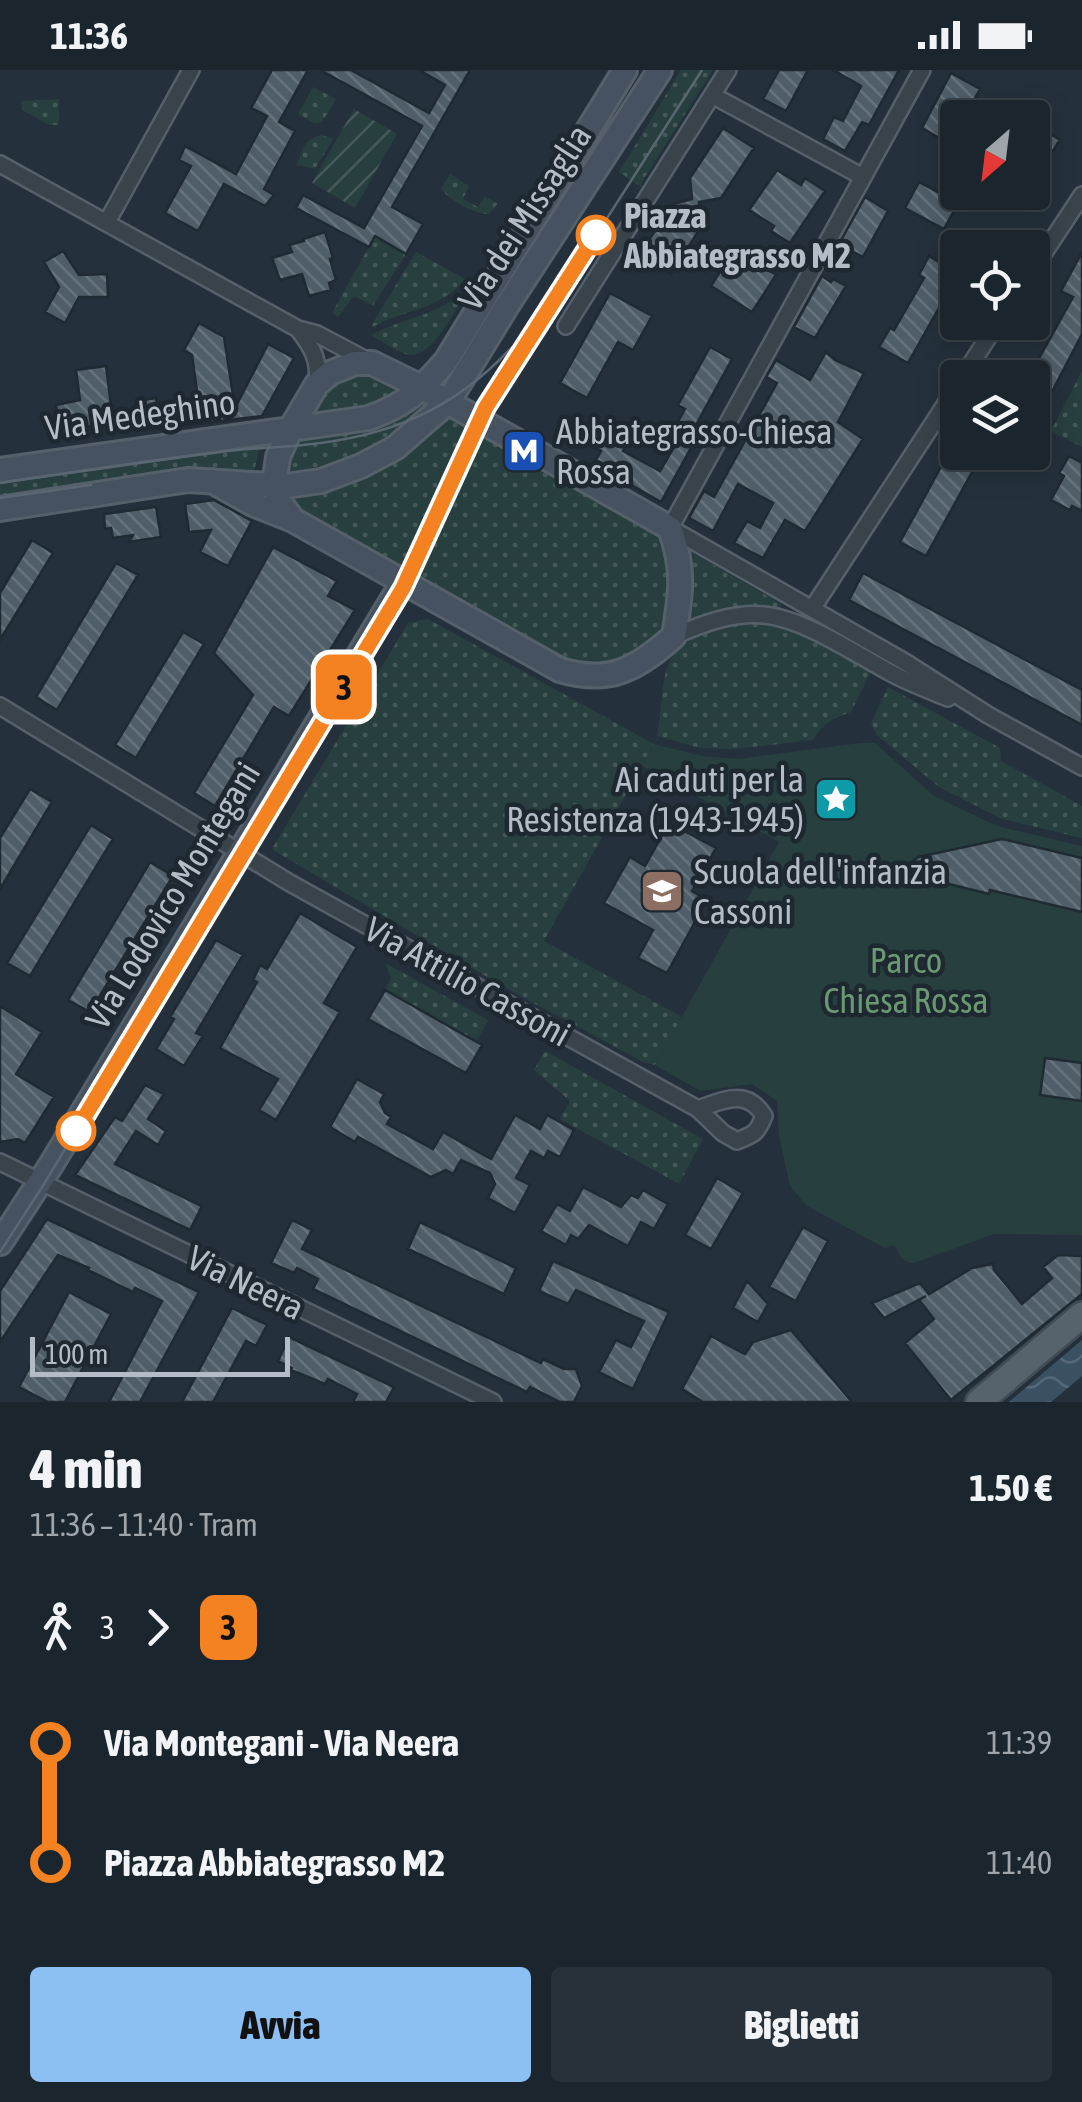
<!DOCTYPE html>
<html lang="it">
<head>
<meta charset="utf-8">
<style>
	:root { --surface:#1b252d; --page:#283139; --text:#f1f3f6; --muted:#a0a5aa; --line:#394249; --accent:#8cc0f4 }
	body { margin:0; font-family:"Asap Condensed",sans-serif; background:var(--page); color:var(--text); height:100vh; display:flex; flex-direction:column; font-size:38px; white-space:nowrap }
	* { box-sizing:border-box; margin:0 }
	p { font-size:32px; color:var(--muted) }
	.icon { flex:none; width:55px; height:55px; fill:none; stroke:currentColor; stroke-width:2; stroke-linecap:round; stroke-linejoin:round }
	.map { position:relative; height:1332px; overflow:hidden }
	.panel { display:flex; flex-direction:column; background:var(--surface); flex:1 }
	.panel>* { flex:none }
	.badge { padding:0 20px; border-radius:15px; font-size:35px; line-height:65px }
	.needle { width:65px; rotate:208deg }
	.controls { position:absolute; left:940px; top:30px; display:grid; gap:20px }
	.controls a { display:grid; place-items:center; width:110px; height:110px; border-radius:10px; background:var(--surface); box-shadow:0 5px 25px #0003,0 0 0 2px var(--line); font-size:50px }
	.scale { position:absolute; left:30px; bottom:25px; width:260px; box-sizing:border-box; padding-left:10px; border:5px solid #b4bdc7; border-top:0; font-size:28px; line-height:35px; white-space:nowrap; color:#b4bdc7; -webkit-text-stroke:8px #1d2831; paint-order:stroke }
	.map>.badge { position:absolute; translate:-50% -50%; box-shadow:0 0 0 5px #fff }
	.legs { display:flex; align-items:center; gap:15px; height:110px; padding:0 30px; font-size:32px }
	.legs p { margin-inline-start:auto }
	.summary { display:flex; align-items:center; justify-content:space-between; height:170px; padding:0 30px }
	h1 { font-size:55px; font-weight:800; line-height:75px }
	.action { display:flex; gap:20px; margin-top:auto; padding:20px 30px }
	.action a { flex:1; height:115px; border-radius:10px; background:var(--accent); color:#111; font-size:40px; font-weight:800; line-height:115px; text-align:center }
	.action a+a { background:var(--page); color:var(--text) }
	ul { padding:0 30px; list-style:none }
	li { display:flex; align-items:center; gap:35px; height:120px; font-size:38px }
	li i { display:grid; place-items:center; width:15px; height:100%; margin:0 12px; background:currentColor }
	li i::after { content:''; width:25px; height:25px; margin:-12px; border:8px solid; border-radius:50%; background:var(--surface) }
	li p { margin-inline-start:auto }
	li:first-child i { background:linear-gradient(#0000 50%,currentColor 0) }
	li:last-child i { background:linear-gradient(currentColor 50%,#0000 0) }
	.status { display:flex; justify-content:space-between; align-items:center; height:70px; padding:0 50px; background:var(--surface); direction:ltr }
	.status svg { height:28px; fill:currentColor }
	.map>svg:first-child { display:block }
</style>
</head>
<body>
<div class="status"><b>11:36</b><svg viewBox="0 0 49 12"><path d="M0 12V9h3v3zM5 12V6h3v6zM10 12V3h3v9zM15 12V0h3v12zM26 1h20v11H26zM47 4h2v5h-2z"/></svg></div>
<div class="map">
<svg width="1082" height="1332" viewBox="0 0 1082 1332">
	<defs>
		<pattern id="grass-dots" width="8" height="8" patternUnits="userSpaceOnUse" patternTransform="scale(2.5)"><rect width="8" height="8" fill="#273f3e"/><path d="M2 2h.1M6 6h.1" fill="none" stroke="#445958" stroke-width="1.8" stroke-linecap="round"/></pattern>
		<pattern id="garden-furrows" width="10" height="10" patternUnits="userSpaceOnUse" patternTransform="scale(2.5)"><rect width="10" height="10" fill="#273f3e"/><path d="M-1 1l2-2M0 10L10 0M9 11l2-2" fill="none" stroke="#445958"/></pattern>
		<pattern id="water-waves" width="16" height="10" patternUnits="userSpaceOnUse" patternTransform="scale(2.5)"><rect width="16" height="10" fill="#3a5164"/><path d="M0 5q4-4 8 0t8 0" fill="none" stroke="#546879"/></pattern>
		<pattern id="building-back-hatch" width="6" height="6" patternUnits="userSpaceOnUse" patternTransform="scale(2.5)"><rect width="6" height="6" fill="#4f5e69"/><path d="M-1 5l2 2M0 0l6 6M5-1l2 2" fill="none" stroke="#66737d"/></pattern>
	</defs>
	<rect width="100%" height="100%" fill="#24313c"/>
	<path fill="url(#grass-dots)" d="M 681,0 L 713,0 L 643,110 L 641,117 L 619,102 Z
		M 313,17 L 336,29 L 322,52 L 314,53 L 298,44 Z
		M 59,29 L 59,55 L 49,55 L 22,40 L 21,31 Z
		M 321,65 L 333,69 L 315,99 L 297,95 C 303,78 303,70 321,65 Z
		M 450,104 L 469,116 L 463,129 L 478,137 L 485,127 L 498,133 L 489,144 C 474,144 452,132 441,119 Z
		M 375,166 L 406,184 L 373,236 L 356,227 L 352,228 L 338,247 L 332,243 Z
		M 416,182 L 465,209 C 439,241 406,238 373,257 L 371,256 Z
		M 461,224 L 464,225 C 455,241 430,292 406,284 C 394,280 381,271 371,265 C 401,249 434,246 461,224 Z
		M 1082,301 L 1082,377 L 1051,361 Z
		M 352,304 L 377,304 L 404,318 L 379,336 L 312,347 L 310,343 L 329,316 Z
		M 426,330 L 430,334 L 390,371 L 336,397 L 291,405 L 286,400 L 296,369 Z
		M 452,344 L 532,388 L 530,394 L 628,449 L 631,443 C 640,449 649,455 656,463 C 682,496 676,553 644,579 C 623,595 601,596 576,596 L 306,449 L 286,425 C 317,421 345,416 373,402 Z
		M 261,371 L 253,406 L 0,433 L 0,409 Z
		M 689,481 L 781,534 L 781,539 L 777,541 C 745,536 718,535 689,551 L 686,550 Z
		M 428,549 L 654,674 L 544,871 L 682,947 L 655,995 L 643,992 L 504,917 L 273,780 L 273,777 L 408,553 Z
		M 762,552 L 789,557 L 871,601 L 851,642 C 834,648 821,654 813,670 L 735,679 L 700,678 L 657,666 C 661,645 661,621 666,601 C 678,561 727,556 762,552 Z
		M 888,617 L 1000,678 L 1001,691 L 1082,736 L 1082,768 L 1002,749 L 939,717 L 877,665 L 871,653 Z
		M 385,893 L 488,950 L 477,971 L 385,920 L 391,908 Z
		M 545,981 L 703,1069 L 679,1114 L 560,1049 L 570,1031 L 534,1000 Z"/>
	<path fill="#273f3e" d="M 860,673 L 875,673 L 934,726 L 997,756 L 1082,776 L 1082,1165 L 994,1164 L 914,1193 C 901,1192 900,1185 894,1175 L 885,1178 L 807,1136 L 790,1116 L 779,1066 L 777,1031 L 752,1014 L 700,1021 L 655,995 L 779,772 L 642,696 L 654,674 L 702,686 L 738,689 Z"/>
	<path fill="url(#garden-furrows)" d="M 354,39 L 397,64 L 355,138 L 312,113 Z"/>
	<path fill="url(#water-waves)" d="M 1082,1270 L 1082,1306 L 1051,1332 L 1009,1332 Z"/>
	<path fill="url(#building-back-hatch)" stroke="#1f2a33" stroke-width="2.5" d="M 272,0 L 308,0 L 279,52 L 295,61 L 264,119 L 274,125 L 265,136 L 224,114 L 198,161 L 165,143 L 191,96 L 179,90 L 185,76 L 236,104 L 267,46 L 251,38 Z
		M 320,0 L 351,0 L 429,43 L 445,15 L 419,0 L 470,0 L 392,137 L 423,154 L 406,184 L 375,166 L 369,177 L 296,138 L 303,125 L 364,158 L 422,56 Z
		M 779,0 L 808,0 L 786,41 L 763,29 Z
		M 833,0 L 899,0 L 869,55 L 862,52 L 845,81 L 823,69 L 834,47 L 843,51 L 861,16 Z
		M 951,3 L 980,19 L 964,48 L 958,48 L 958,60 L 950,74 L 922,58 Z
		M 1032,52 L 1060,70 L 1032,112 Z
		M 723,58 L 754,78 L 721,128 L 699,132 L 703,154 L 671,204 L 640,183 L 673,134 L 692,129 L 690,108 Z
		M 777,100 L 801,115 L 805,108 L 825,121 L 790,173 L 771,161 L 774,156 L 749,140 Z
		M 919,112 L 958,133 L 944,159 L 905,138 Z
		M 865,127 L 888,141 L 863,187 L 839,174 Z
		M 325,162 L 333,188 L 330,189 L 336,210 L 329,213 L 331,220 L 309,226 L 302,204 L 280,210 L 272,188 L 292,182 L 289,175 L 304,171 L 303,169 Z
		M 735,178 L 776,205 L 752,242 L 711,216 Z
		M 63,181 L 79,205 L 107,204 L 108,227 L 79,227 L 65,253 L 45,242 L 59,217 L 44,192 Z
		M 1082,182 L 1082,264 L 1042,341 L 1032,336 L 1032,301 L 1073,227 L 1061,221 Z
		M 929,186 L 958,204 L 908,293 L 879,277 L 890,258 L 894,260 L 924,208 L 919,205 Z
		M 822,206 L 831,212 L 833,209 L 846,216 L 815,268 L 794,257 Z
		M 610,223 L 652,246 L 633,280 L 618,272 L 587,328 L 560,313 Z
		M 199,253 L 224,267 L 235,338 L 268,274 L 294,288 L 262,346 L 136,361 L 137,331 L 156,328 L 157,333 L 198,328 L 192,285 L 184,280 Z
		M 710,277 L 732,289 L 696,355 L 702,358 L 661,432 L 616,406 L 619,402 L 596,390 L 601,381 L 592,376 L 598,363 L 625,377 L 623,381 L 660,401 L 678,370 L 670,366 L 685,339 L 678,335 Z
		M 826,282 L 835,290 L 864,303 L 838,352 L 863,369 L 805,461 L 785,450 L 763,488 L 734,473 L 747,451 L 760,458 L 773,433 L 738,414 L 713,461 L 689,448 L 704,421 L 714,427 L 777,313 L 766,307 L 776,290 L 810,310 Z
		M 106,296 L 113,351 L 75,360 L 76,363 L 60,365 L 56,335 L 80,330 L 76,300 Z
		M 949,382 L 983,382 L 926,486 L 900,472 Z
		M 1069,386 L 1082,393 L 1082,441 L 1072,436 L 1070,440 L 1051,430 L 1064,406 L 1059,403 Z
		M 214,430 L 252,451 L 228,496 L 200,482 L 211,460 L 189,462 L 185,434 Z
		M 156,437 L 161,467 L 129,472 L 133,465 L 113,468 L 111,458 L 105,459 L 104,444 Z
		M 32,470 L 53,483 L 0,570 L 0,523 Z
		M 273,477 L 337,511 L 328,526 L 355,540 L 289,646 L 274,637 L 215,736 L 194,723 L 253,625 L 214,583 Z
		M 116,493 L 138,505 L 57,640 L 36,627 Z
		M 863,503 L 1082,620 L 1082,655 L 849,530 Z
		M 183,562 L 204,574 L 136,688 L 115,675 Z
		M 30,719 L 52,732 L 0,819 L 0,768 Z
		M 669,753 L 716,778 L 692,821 L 707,830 L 667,903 L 638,888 L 653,860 L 604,833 L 630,787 L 645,796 Z
		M 91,755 L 113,769 L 30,906 L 7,893 Z
		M 1002,769 L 1082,788 L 1082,842 L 990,820 L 989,824 L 909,804 L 911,793 L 918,787 Z
		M 150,792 L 173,806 L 90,942 L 68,930 Z
		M 300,843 L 357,877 L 324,933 L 340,942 L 276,1050 L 259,1040 L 278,1009 L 220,978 L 257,912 L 253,910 L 260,895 L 267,899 Z
		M 216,870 L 243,885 L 196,963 L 203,966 L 184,996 L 156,979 L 174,949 L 170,947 Z
		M 385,920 L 482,975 L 466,1003 L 368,949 Z
		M 0,936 L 42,962 L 16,1004 L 54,1027 L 25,1073 L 18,1069 L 0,1072 Z
		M 1045,988 L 1082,993 L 1082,1031 L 1040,1025 Z
		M 357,1009 L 384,1024 L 380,1032 L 385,1043 L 391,1047 L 387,1054 L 433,1079 L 443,1062 L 491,1089 L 515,1045 L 540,1059 L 547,1045 L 574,1060 L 560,1087 L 548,1081 L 544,1088 L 531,1081 L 516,1108 L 530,1115 L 515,1143 L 488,1128 L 495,1114 L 490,1103 L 461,1090 L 453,1104 L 446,1100 L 431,1107 L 358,1067 L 355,1072 L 330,1057 Z
		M 145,1015 L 164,1024 L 148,1049 L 166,1061 L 158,1075 L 136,1061 L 115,1094 L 202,1136 L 190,1160 L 75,1105 L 115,1047 L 122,1051 Z
		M 717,1108 L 743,1123 L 711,1179 L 685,1165 Z
		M 583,1117 L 621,1137 L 631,1125 L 638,1128 L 643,1120 L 668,1134 L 654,1159 L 641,1152 L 628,1176 L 589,1155 L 578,1169 L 571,1165 L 566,1175 L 541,1161 L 557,1134 L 570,1141 Z
		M 47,1149 L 199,1222 L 140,1332 L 109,1332 L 162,1231 L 135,1218 L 133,1222 L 88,1200 L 89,1198 L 58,1185 L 0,1272 L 0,1221 Z
		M 292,1150 L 312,1160 L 302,1179 L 541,1293 L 543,1289 L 564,1299 L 576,1299 L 582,1316 L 574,1332 L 560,1332 L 530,1317 L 527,1322 L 313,1219 L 318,1209 L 297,1198 L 294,1203 L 271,1193 Z
		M 420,1152 L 516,1198 L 504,1224 L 408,1179 Z
		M 803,1157 L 828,1171 L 796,1231 L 769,1217 Z
		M 1058,1185 L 1082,1186 L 1082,1224 L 951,1330 L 905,1273 L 934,1249 L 919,1230 L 926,1226 L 884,1248 L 872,1233 L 920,1213 L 929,1224 L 972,1198 L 993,1194 L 994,1200 L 1022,1234 L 1052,1208 L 1043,1197 Z
		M 553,1191 L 669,1242 L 633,1319 L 599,1302 L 616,1270 L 631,1277 L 644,1251 L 576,1220 L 568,1234 L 539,1221 Z
		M 747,1211 L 768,1234 L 758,1252 L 733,1238 Z
		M 69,1222 L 111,1244 L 65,1332 L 48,1332 L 19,1317 Z
		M 232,1238 L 267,1255 L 256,1276 L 246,1271 L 213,1332 L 182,1332 Z
		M 791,1260 L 852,1332 L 703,1332 L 682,1319 L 711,1266 L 745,1284 L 753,1272 Z
		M 289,1267 L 394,1317 L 386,1332 L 353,1332 L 357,1324 L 328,1309 L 325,1314 L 291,1300 L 292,1298 L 278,1291 Z"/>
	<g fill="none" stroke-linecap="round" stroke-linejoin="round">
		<g stroke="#56606a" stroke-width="20">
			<path id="street" d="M 922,0 L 670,458 L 905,592 L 988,645 L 1082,697
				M 712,25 L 863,107
				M 0,94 L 298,259 L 317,264 L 368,291
				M 107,152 L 191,0
				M 1032,201 L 1082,125
				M 566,256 L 728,0
				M 298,259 C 312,277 320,290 317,314
				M 962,308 L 998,252
				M 812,539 L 958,315
				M 674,566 C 702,554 733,542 764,545 C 805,549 855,584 891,603 C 909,613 929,620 948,628
				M 0,636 L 290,813 L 698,1039 L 723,1063 L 737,1071 C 755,1064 757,1063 764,1046 C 747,1018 724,1030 698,1039
				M 0,1092 L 493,1332"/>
		</g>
		<g stroke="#56606a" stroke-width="28">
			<path id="secondary" d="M 0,400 L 369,348 C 407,334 420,321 446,291 L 625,0
				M 212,411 L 253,434 L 293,450 L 560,600 C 610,615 637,599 674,566 C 681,523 685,500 670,458 L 423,318 L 372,293 L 355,293 L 330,303 L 317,314 L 291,358 L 278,387 L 274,415 L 278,430 L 293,450
				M 0,439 L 188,410 L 286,416 L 321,411 L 361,396 L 395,378 L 448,332 L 508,234 L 660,0
				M 0,1173 L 51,1095 L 403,512"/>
		</g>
		<g stroke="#414c55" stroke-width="30">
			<path id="primary" d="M 979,1332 L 1082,1245"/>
		</g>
		<use href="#street" stroke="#38434c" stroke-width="15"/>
		<use href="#secondary" stroke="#46525f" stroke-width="22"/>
		<use href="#primary" stroke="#56626c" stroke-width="25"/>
		<path stroke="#5a6773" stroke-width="2.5" d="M 0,413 C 73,402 146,391 220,382 C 247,378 275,378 303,375 C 388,367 454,340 512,277
			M 0,428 L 91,415
			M 0,1182 L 44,1114 L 403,518 L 486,337 L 702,0"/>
	</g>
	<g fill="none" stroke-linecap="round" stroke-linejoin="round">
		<g stroke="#fff" stroke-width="22">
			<path id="line-1" d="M 76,1061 L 403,518 L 486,337 L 596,165"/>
		</g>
		<use href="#line-1" stroke="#f58220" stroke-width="15"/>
	</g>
	<defs>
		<g id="metro-square" transform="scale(2.25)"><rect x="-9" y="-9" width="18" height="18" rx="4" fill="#1a4fb4" stroke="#1d2831"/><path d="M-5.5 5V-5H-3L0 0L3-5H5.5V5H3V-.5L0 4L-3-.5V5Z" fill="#fff"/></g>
		<g id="sight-square" transform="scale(2.25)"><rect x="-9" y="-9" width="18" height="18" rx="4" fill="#0f9aa8" stroke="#1d2831"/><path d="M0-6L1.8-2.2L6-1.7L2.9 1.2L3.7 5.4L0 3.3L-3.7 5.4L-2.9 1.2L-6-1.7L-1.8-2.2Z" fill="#fff"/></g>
		<g id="school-square" transform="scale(2.25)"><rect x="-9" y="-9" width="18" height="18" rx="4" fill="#8d6e63" stroke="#1d2831"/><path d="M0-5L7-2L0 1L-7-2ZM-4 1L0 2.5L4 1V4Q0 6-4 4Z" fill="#fff"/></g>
	</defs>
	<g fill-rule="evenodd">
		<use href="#metro-square" x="524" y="381"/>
		<use href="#sight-square" x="836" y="729"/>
		<use href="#school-square" x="662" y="821"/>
	</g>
	<g fill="#fff" stroke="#f58220" stroke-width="5">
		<circle cx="596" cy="165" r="18"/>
		<circle cx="76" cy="1061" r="18"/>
	</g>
	<g text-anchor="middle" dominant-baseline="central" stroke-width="9" stroke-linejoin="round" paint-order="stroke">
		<g font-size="35" font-weight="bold" fill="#b4bdc7" stroke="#1d2831" text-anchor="start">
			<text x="624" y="145">Piazza<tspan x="624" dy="40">Abbiategrasso M2</tspan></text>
		</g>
		<g font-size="35" fill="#b4bdc7" stroke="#1d2831">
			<text transform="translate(524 147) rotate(-57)">Via dei Missaglia</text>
			<text transform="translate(140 344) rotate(-8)">Via Medeghino</text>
			<text transform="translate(172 825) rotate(-59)">Via Lodovico Montegani</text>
			<text transform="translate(468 911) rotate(29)">Via Attilio Cassoni</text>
			<text transform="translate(246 1212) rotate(26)">Via Neera</text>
		</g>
		<g font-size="35" fill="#b4bdc7" stroke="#1d2831" text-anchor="start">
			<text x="556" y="361">Abbiategrasso-Chiesa<tspan x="556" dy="40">Rossa</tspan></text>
			<text x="804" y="709" text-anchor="end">Ai caduti per la<tspan x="804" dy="40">Resistenza (1943-1945)</tspan></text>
			<text x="694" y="801">Scuola dell'infanzia<tspan x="694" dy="40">Cassoni</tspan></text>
		</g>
		<g font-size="35" fill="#6b9871" stroke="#1d2831">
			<text x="906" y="890">Parco<tspan x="906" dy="40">Chiesa Rossa</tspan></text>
		</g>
	</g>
</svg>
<div class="controls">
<a><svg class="needle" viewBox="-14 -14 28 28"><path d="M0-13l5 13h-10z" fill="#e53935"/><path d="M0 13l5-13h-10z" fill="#a0a5aa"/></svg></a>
<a><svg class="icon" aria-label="locate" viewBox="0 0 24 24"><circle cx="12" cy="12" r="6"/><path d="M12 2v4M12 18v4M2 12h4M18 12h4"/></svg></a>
<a><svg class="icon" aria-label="layers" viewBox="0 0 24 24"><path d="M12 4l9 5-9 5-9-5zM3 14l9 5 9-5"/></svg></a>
</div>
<div class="scale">100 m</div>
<b class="badge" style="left:344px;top:617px;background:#f58220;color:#111">3</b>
</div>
<section class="panel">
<div class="summary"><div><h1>4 min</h1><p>11:36 – 11:40 · Tram</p></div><b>1.50 €</b></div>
<div class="legs"><svg class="icon" aria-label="walk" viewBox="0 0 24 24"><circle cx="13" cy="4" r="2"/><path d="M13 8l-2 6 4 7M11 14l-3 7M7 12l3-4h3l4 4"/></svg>3<svg class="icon" aria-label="forward" viewBox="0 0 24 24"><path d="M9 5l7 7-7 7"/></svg><b class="badge" style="background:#f58220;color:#111">3</b></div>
<ul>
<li><i style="color:#f58220"></i><b>Via Montegani - Via Neera</b><p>11:39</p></li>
<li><i style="color:#f58220"></i><b>Piazza Abbiategrasso M2</b><p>11:40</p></li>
</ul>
<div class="action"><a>Avvia</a><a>Biglietti</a></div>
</section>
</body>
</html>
